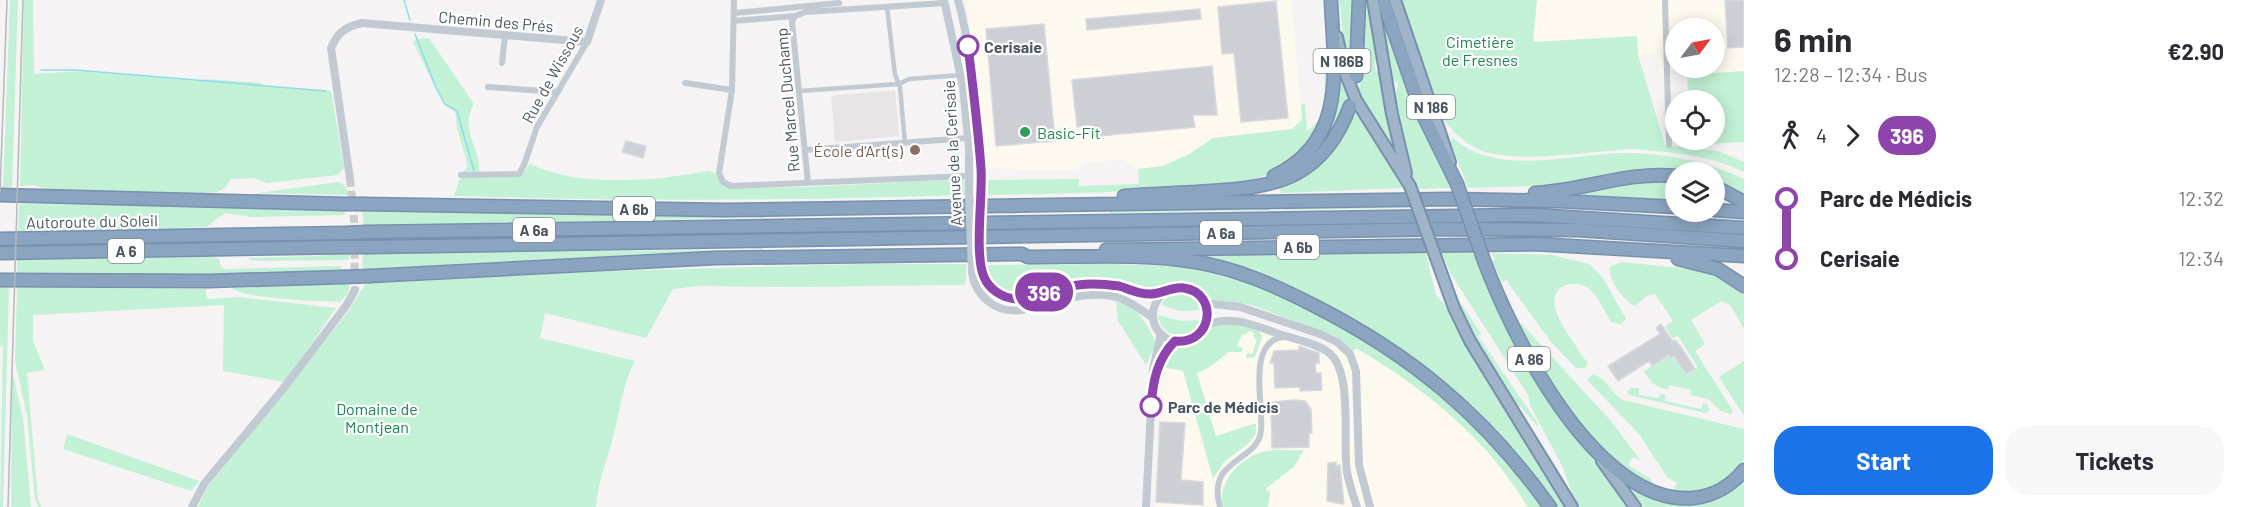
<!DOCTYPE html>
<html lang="en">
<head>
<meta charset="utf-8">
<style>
	:root { --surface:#fff; --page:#f7f7f7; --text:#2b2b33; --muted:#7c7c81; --accent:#1a73e8 }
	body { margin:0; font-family:Barlow,sans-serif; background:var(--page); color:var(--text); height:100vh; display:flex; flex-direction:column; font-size:22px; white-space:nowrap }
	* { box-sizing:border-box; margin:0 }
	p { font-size:20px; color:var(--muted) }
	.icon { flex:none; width:33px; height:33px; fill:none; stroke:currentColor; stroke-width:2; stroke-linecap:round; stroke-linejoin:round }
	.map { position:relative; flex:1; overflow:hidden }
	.sheet { display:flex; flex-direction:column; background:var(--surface); width:510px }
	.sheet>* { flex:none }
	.badge { padding:0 12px; border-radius:20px; font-size:21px; line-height:39px }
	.needle { width:39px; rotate:58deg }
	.tools { position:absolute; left:1665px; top:18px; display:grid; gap:12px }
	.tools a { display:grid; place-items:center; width:60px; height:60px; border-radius:50%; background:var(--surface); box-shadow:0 3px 15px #0003; font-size:30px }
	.map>.badge { position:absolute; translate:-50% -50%; box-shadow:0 0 0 3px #fff }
	.legs { display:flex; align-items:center; gap:9px; height:66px; padding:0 30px; font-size:20px }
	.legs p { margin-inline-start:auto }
	.overview { display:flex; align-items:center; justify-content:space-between; height:102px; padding:0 30px }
	h1 { font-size:33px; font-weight:700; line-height:45px }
	.cta { display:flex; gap:12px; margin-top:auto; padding:12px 30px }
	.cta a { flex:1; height:69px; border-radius:24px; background:var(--accent); color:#fff; font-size:24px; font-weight:700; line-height:69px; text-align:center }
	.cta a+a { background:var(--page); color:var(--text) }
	ul { padding:0 30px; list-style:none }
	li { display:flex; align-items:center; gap:21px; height:60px; font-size:22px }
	li i { display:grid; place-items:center; width:9px; height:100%; margin:0 8px; background:currentColor }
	li i::after { content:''; width:15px; height:15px; margin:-8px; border:4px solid; border-radius:50%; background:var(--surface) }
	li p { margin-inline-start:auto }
	li:first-child i { background:linear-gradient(#0000 50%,currentColor 0) }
	li:last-child i { background:linear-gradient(currentColor 50%,#0000 0) }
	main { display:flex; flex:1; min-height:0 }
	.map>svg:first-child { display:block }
</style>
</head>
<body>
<main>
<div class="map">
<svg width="1744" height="507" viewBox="0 0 1744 507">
	<rect width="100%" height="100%" fill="#f5f3f3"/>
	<path fill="#fdf9ef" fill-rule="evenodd" d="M 966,0 L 1291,0 L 1303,132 L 1166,168 L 1138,170 L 1122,159 L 1083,163 L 1077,171 L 986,168 Z
		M 1537,0 L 1744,0 L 1744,71 L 1687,75 L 1672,71 L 1660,75 L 1656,54 L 1638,55 L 1637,37 L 1533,42 ZM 1676,28 L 1714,28 L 1714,68 L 1676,68 Z
		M 1211,325 L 1260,330 L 1317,350 L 1348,343 L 1392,369 L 1431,397 L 1491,456 L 1528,507 L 1155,507 L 1164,369 L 1176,346 L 1186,346 L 1197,341 Z"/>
	<path fill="#e6e4e5" d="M 895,90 L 899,136 L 835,142 L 831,96 Z"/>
	<path fill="#c3f1d5" d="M 10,0 L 18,0 L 12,187 L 3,187 Z
		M 24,0 L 33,0 L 34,74 L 82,71 L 204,81 L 205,79 L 262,83 L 262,86 L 331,91 L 344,168 L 338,175 L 267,183 L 253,178 L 231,179 L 225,188 L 217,192 L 191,194 L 47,190 L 35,185 L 20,186 Z
		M 1339,0 L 1355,0 L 1353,50 L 1348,49 L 1347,52 L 1345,50 Z
		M 1362,0 L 1367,0 L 1377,58 L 1374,67 L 1381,77 L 1392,142 L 1390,144 L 1368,113 L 1359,93 Z
		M 1400,0 L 1537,0 L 1533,42 L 1637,36 L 1638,55 L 1665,145 L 1718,151 L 1744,162 L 1744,172 C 1710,155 1670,152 1632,149 C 1592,151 1514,165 1478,149 C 1462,142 1451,129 1440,115 Z
		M 1386,23 L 1450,188 L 1416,189 C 1408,166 1394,124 1394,100 C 1394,93 1399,89 1397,82 L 1392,83 L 1382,24 Z
		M 429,38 L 474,104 C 462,126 473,138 478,159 C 480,164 479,172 479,178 L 520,176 L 530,164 C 580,188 654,181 708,171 C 720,172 724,185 737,188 L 807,187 L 964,179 L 965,195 C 794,201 625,201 454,196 L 461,175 L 468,166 L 457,128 L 455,111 L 444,105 L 413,42 L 417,39 Z
		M 1324,66 C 1330,75 1328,102 1325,114 C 1317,140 1296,162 1271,173 C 1246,184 1217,184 1190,186 C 1122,193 1054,194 985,195 L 985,181 L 991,180 L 1079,179 L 1079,186 L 1139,184 L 1138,169 L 1163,166 L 1189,154 L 1213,138 L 1292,129 L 1302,120 L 1301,105 L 1305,104 L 1307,131 C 1331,118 1324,90 1324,66 Z
		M 1744,71 L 1744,142 L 1691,145 L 1691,140 L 1714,140 L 1714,100 L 1689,100 L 1687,75 Z
		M 1337,77 L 1341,78 L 1350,100 L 1337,130 L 1308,162 L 1306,159 Z
		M 1354,111 L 1382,148 L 1403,188 L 1281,193 L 1279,186 L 1293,181 Z
		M 1452,137 C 1498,180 1577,151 1634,153 C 1672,155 1709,162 1744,179 L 1744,194 L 1715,181 L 1714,172 L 1649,169 L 1630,170 L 1562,185 L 1468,188 L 1451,143 Z
		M 1641,181 L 1675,181 L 1675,201 L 1580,195 L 1580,192 Z
		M 339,182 L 345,186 L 349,195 L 257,193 Z
		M 19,204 L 344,208 L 345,215 L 252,217 L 225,213 L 206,227 L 18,232 Z
		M 1409,205 L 1411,208 L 1283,210 L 1283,207 Z
		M 1269,207 L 1269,210 L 1110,213 L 1110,210 Z
		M 362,210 L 845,215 L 364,227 Z
		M 1471,249 L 1519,355 L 1560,415 L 1629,507 L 1577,507 L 1563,468 L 1530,405 L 1528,395 L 1451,274 L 1440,250 Z
		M 730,250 L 363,269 L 362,253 Z
		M 1425,250 L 1436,295 L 1444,304 L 1477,366 L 1566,507 L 1556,507 C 1502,436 1423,355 1344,313 C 1327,303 1307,298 1289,291 C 1258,280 1228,270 1198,259 L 1199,255 Z
		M 349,252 L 349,260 L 259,261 L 251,260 L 249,258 L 319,256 Z
		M 1492,253 L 1552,255 L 1589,264 L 1603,278 L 1626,319 L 1621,324 L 1611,322 C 1605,312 1597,294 1587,287 C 1582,284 1575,283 1569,284 C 1538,292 1564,329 1574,343 C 1578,349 1581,357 1588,362 L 1585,368 L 1576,368 L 1551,342 L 1506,280 L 1502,283 L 1492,261 L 1495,259 Z
		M 213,257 L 219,259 L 221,267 L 224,269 L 341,266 L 342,271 L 230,274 L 17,274 L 17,260 Z
		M 1621,262 L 1712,271 L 1728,280 L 1744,294 L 1744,329 L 1730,305 L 1721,301 L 1691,320 L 1705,344 L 1695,351 L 1733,411 L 1731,414 L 1721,411 L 1708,399 L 1690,395 L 1691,390 L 1669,385 L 1668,390 C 1655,387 1650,382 1644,371 L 1669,356 L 1675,359 L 1687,375 L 1698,368 L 1678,336 L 1672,338 L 1665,326 L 1673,321 L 1655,294 L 1647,296 L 1635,306 C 1623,300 1608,280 1610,267 Z
		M 866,264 L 966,264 L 966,281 L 964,285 L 799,287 L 698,286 L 673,289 L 646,338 L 545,313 L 540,338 L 635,361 C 622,385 621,407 614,433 C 608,459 598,480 596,507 L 198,507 L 206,489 L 348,312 L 365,284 L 607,271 Z
		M 1111,264 L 1189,267 L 1257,286 L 1365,338 L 1409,366 L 1493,441 L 1545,507 L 1528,507 C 1488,439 1424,388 1356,348 L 1352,353 L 1337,337 L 1252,305 L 1208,299 L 1195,287 L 1185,283 L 1170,284 L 1161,290 L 1143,290 L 1103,280 L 1104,277 C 1092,278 1081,279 1070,281 C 1043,286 1020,300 995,285 L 985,265 Z
		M 350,284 L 348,293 L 340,302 C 320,301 243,299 232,288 Z
		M 0,287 L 9,287 L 3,507 L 0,507 L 3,347 L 0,346 Z
		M 17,287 L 206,289 L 206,296 L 209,299 L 239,297 L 336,308 L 285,382 L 223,371 L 224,305 L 33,315 L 33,341 L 45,370 L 27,373 L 38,499 L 41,507 L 38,507 L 35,499 L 27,415 L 15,362 Z
		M 1178,293 C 1189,293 1198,299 1200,310 L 1180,311 L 1161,305 L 1166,298 Z
		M 1456,296 L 1481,333 L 1478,336 L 1539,425 L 1537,426 L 1521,407 L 1515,404 L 1472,331 Z
		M 1116,302 C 1138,306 1147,324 1156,343 L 1146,365 L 1118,321 Z
		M 1158,315 L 1181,321 L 1201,320 L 1194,331 C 1178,342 1160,333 1158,315 Z
		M 1224,321 L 1258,329 L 1262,337 L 1255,357 L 1246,358 L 1247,353 L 1252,354 L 1257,339 L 1253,337 L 1254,333 L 1248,331 L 1246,335 L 1242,334 L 1237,346 L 1243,348 L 1241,352 L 1229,352 L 1210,367 L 1197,373 L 1216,436 L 1253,424 L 1256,424 L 1256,434 L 1249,443 L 1224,462 L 1213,479 L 1183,371 L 1162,367 L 1170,350 L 1197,341 L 1211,325 Z
		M 1521,323 L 1611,421 L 1641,461 L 1633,457 L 1628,465 L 1651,479 L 1654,487 C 1645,481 1634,476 1626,470 C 1580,436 1545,374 1518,325 Z
		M 1744,361 L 1744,416 L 1719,377 Z
		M 12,370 L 23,418 L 31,507 L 11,507 Z
		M 1593,374 C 1605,377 1612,394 1623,400 L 1744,429 L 1744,460 C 1725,484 1703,495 1672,491 L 1677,483 L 1667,477 L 1639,434 L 1589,382 L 1588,379 Z
		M 1631,388 L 1639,388 L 1639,395 L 1658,398 L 1661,394 L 1665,394 L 1665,401 L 1701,409 L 1703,403 L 1707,404 L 1710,410 L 1705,413 L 1629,395 L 1627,392 Z
		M 67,434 L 199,481 L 191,491 L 63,449 Z
		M 1304,450 L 1294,467 L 1265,489 L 1270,492 L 1268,507 L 1223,507 C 1217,485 1236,463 1256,454 C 1268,448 1290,451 1304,450 Z
		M 1744,477 L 1744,507 L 1641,507 L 1632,493 L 1635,490 C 1687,507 1698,503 1744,477 Z"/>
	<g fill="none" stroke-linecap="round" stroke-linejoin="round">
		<path stroke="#90daee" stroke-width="1.5" d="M 404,0 L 410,20
			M 415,34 L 436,88 L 445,104 L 457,111 L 474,171
			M 41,70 L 76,70 L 326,91"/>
	</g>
	<path fill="#cdcfd5" stroke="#d7d9de" stroke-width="1.5" d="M 1725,0 L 1744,0 L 1744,47 L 1728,48 Z
		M 1276,1 L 1288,118 L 1241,122 L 1234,53 L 1222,54 L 1218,7 Z
		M 1200,9 L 1201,19 L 1087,30 L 1086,19 Z
		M 1044,24 L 1055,141 L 996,146 L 986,29 Z
		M 1212,66 L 1217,115 L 1193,115 L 1195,127 L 1090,137 L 1088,126 L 1077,127 L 1072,80 Z
		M 626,141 L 646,146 L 643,158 L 622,152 Z
		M 1661,324 L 1673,342 L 1675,340 L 1681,347 L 1695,369 L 1686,374 L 1674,356 L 1671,358 L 1669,355 L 1652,366 L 1649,361 L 1618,381 L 1608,366 L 1660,334 L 1656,328 Z
		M 1299,346 L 1319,353 L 1319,363 L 1315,363 L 1316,373 L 1321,373 L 1322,390 L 1300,391 L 1300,387 L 1275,388 L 1274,363 L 1270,363 L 1274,351 L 1299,350 Z
		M 1295,400 L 1305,401 L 1311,409 L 1312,433 L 1309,433 L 1309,447 L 1272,448 L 1271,402 Z
		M 1160,422 L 1185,423 L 1181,480 L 1203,482 L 1203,505 L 1156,502 Z
		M 1336,462 L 1336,466 L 1340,465 L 1344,504 L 1327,501 L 1328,463 Z"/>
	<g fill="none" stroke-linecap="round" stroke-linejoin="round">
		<path stroke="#caccce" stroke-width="8" stroke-dasharray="8 4" stroke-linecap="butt" d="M 350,179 L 354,218 L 355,290"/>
		<g stroke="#7690ad" stroke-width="14">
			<path id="trunk" d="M 1373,0 L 1392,114 L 1406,173
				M 1395,0 L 1450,162
				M 1337,37 L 1345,72 L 1356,100 L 1410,186
				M 1436,258 L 1454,308 L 1470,341 L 1572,507
				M 1602,461 L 1635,507"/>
		</g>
		<g stroke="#7690ad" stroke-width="15">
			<path id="motorway" d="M 1383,0 L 1422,113 L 1457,184
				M 1356,76 L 1359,0
				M 1274,176 C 1348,141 1334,68 1331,1
				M 1714,186 L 1744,202
				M 1535,193 C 1583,191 1627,171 1676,176
				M 0,195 L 345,204
				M 1124,196 C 1154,194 1183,193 1212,191 C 1280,187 1324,176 1350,106
				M 362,204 L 725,210 L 1450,199 L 1558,201 L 1676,207
				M 1714,210 L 1744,212
				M 366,232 L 1534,215 L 1744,228
				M 0,239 L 348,233
				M 368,247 L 1446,229 L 1578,230 L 1744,241
				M 1106,250 L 1535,244 L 1744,256
				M 0,253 L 348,247
				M 1483,258 C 1511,334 1596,507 1694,498 C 1713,496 1731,486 1744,470
				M 1678,259 L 1718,269 L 1744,286
				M 370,276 L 715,258 L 1022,254 L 1028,257 C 1083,257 1142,253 1196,262 C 1237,269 1274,285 1311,304 C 1411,354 1485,416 1550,507
				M 0,280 L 208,281 L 343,277"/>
		</g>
		<path stroke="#c1cad2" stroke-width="4.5" d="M 887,7 L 895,75 L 900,87 L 905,143
			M 799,91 L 899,84 L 909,79 L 961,75"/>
		<path stroke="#c1cad2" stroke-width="6" d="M 734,0 L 732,90 L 719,173 L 723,182 L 731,186 L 968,176
			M 1665,0 L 1669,145
			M 735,13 L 839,3
			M 795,16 L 792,21 L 808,183
			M 734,21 L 795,16 L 806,12 L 945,3
			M 502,63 L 505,36
			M 685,83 L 732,90
			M 488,87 L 558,92
			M 805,150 L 968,138
			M 461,175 L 519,174 L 524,165 L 537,127 L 587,42
			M 1220,507 C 1206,458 1258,462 1261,431 C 1264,405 1246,342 1283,337"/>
		<path stroke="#c1cad2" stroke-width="8" d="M 944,0 L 963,87 L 969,149 L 969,192
			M 958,0 C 970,44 975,91 978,137 C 979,156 982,173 980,192
			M 350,179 L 331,48 C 338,32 345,27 362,23 L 587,42 L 601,0
			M 982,269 C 985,283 994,295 1009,298 C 1026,302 1046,291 1063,287 C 1077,284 1094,282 1109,285 C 1128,288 1143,294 1163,294
			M 972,271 C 974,295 996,314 1021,310 C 1049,305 1074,293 1103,295 C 1124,296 1137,307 1153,318
			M1153 315a27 27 0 1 1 54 0a27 27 0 1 1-54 0Z
			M 1205,303 L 1240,307 L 1320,334 L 1337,342 L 1350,354 L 1356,371 L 1359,465 L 1370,507
			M 1205,325 C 1232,315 1251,324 1276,333 C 1293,339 1314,342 1328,352 C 1354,371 1342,441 1347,472 C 1349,484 1353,495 1357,507
			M 1157,370 L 1163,354 L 1175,341
			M 192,507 L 204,484 L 283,389 L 346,306 L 355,290
			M 1146,507 L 1153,369 L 1161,334"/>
		<use href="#trunk" stroke="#9fb4c9" stroke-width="10"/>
		<use href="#motorway" stroke="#8ba5c1" stroke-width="12"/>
		<path stroke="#b5b8bd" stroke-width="1.5" d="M 0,192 L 7,0
			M 8,507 L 23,0"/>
		<g stroke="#7690ad" stroke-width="14" stroke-linecap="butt">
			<path id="trunk-bridge" d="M 1410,186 L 1436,258"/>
		</g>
		<g stroke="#7690ad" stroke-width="15" stroke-linecap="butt">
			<path id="motorway-bridge" d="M 1457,184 L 1483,258
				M 345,204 L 362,204
				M 348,233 L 366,232
				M 348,247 L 368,247
				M 343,277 L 370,276"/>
		</g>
		<path stroke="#c1cad2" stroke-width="8" d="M 969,192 L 972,271
			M 980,192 L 982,269"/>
		<use href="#trunk-bridge" stroke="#9fb4c9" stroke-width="10"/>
		<use href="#motorway-bridge" stroke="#8ba5c1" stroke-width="12"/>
	</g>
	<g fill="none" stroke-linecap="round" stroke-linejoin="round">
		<g stroke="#fff" stroke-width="14">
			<path id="line-1" d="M 968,46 C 973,87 978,127 981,168 C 983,194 974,255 984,277 C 989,289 1002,298 1016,299 C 1035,299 1058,287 1078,285 C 1091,283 1105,284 1119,286 C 1129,289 1139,294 1149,294 C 1163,294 1172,286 1184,288 C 1219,293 1213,345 1175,341 C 1157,359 1153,381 1151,406"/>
		</g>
		<use href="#line-1" stroke="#8e44ad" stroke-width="9"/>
	</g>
	<g fill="#fff" stroke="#8e44ad" stroke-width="3">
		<circle cx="968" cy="46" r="10"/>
		<circle cx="1151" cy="406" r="10"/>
	</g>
	<circle fill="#2e9e5b" stroke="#fff" stroke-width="2" cx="1025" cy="132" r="6"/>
	<circle fill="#8d6e63" stroke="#fff" stroke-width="2" cx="915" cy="150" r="6"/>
	<g text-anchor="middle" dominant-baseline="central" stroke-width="4.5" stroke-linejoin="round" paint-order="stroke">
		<g fill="#fff" stroke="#808990" stroke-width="1.5">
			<rect x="1313.5" y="49" width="57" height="24" rx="4.5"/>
			<rect x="1407" y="95" width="48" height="24" rx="4.5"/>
			<rect x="613" y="197" width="42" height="24" rx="4.5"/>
			<rect x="513" y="218" width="42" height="24" rx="4.5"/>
			<rect x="1200" y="221" width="42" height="24" rx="4.5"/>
			<rect x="1277" y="235" width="42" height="24" rx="4.5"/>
			<rect x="108" y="239" width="36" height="24" rx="4.5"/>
			<rect x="1508" y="347" width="42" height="24" rx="4.5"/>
		</g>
		<g font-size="15" font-weight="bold" fill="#4a5661">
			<text x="1342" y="61">N 186B</text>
			<text x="1431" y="107">N 186</text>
			<text x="634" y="209">A 6b</text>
			<text x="534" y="230">A 6a</text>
			<text x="1221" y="233">A 6a</text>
			<text x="1298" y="247">A 6b</text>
			<text x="126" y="251">A 6</text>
			<text x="1529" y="359">A 86</text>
		</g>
		<g font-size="16" fill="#4a5661" stroke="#fff">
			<text transform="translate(496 21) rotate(5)">Chemin des Prés</text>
			<text transform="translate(552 74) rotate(-61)">Rue de Wissous</text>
			<text transform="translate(787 100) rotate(-95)">Rue Marcel Duchamp</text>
			<text transform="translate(952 153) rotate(-93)">Avenue de la Cerisaie</text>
			<text transform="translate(92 221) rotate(-1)">Autoroute du Soleil</text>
		</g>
		<g font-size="16" fill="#17864f" stroke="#fff">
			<text x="1480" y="41">Cimetière<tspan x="1480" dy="18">de Fresnes</tspan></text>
			<text x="377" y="408">Domaine de<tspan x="377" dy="18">Montjean</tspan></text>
		</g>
		<g font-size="16" font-weight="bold" fill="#4a5661" stroke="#fff" text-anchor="start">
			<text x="984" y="46">Cerisaie</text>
			<text x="1168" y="406">Parc de Médicis</text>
		</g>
		<g font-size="16" fill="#27864d" stroke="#fff" text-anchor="start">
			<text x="1037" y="132">Basic-Fit</text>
		</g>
		<g font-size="16" fill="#785e54" stroke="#fff" text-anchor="end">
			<text x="903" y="150">École d'Art(s)</text>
		</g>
	</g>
</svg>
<div class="tools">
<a><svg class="needle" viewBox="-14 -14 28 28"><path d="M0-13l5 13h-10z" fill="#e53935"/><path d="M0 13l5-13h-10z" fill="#7c7c81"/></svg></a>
<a><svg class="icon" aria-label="locate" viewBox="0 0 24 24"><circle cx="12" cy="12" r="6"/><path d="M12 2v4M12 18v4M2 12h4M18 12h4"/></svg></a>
<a><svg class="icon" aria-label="layers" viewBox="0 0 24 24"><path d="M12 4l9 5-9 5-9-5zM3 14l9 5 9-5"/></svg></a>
</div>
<b class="badge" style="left:1044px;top:292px;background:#8e44ad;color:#fff">396</b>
</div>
<section class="sheet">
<div class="overview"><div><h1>6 min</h1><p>12:28 – 12:34 · Bus</p></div><b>€2.90</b></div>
<div class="legs"><svg class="icon" aria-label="walk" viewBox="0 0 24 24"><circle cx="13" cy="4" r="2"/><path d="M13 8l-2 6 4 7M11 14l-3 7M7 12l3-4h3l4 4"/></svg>4<svg class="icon" aria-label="forward" viewBox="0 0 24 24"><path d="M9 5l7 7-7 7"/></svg><b class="badge" style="background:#8e44ad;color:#fff">396</b></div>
<ul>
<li><i style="color:#8e44ad"></i><b>Parc de Médicis</b><p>12:32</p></li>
<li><i style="color:#8e44ad"></i><b>Cerisaie</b><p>12:34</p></li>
</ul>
<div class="cta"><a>Start</a><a>Tickets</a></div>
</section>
</main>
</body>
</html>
